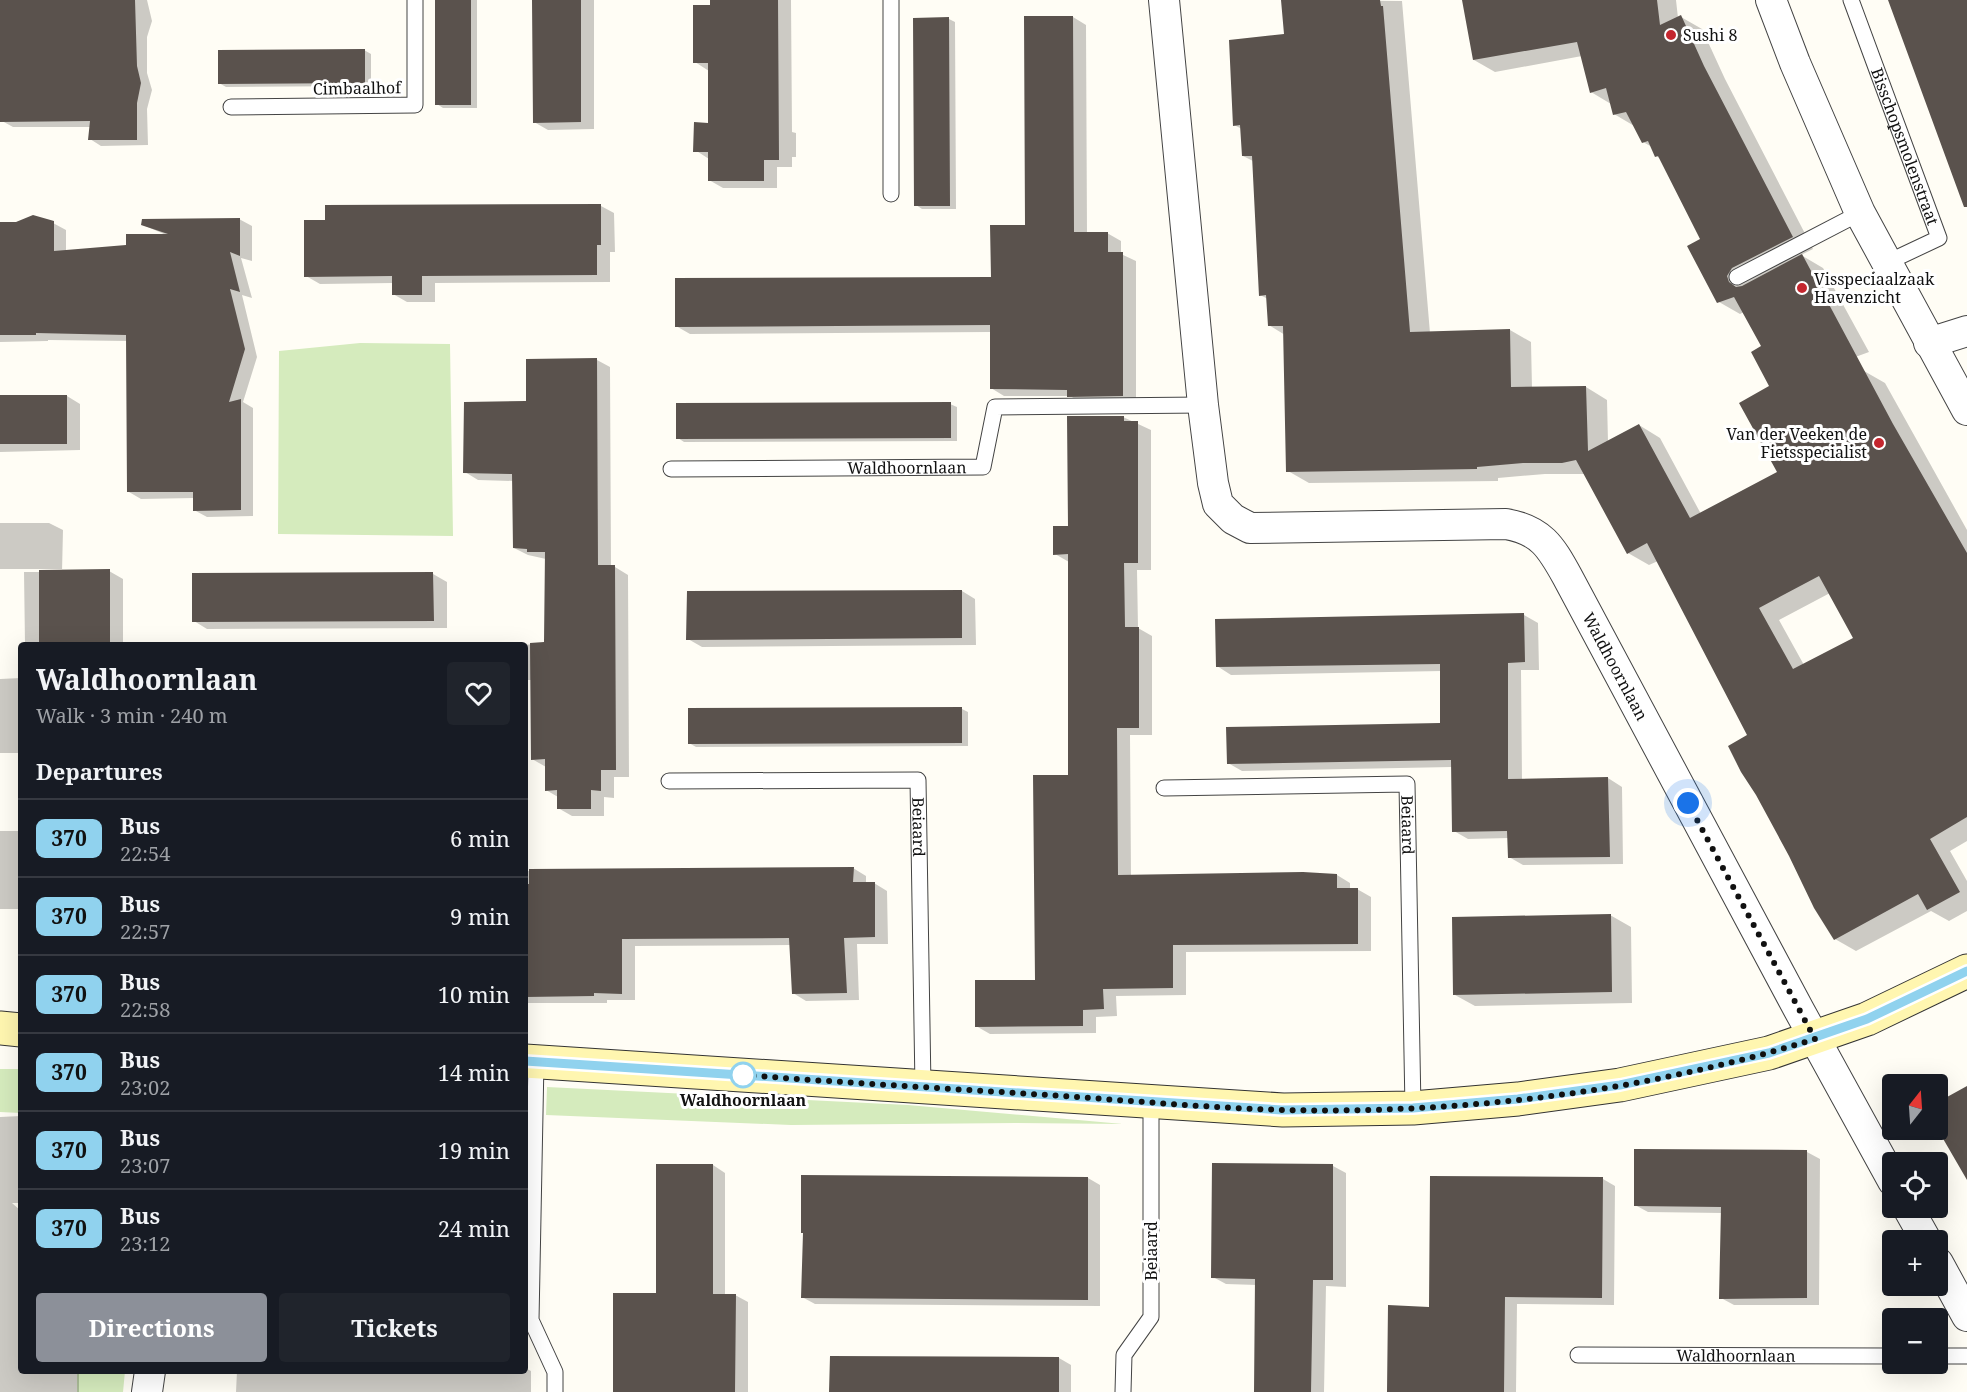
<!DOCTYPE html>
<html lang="en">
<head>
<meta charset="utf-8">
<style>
	:root { --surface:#171b24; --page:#20242c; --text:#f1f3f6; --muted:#9ea1a6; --line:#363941; --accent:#8c9099 }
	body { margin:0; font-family:"Noto Serif",serif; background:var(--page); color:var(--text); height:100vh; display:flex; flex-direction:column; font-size:22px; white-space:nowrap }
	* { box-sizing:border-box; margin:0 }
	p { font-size:20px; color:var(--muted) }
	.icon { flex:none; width:33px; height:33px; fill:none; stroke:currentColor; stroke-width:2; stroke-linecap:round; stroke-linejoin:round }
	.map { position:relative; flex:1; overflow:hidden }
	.sheet { position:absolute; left:18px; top:642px; width:510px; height:732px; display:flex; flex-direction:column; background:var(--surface); border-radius:6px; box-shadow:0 6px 24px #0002 }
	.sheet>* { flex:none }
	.badge { padding:0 12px; border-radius:9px; font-size:21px; line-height:39px }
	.needle { width:39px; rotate:17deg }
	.fabs { position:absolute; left:1882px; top:1074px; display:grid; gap:12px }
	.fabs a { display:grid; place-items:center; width:66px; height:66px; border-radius:6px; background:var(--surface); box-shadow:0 6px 24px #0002; font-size:30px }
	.you { position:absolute; width:30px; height:30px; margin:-15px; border:4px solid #fff; border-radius:50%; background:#1a73e8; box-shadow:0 0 0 9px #1a73e833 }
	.map>.badge { position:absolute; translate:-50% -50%; box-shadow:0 0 0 3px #fff }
	h2 { padding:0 18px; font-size:22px; line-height:54px }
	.round { display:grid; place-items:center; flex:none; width:63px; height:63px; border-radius:6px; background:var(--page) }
	.headline { display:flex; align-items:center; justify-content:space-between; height:102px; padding:0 18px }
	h1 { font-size:28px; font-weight:700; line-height:45px }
	.button { display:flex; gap:12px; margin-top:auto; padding:12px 18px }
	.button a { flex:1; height:69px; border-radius:6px; background:var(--accent); color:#fff; font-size:24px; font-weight:700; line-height:69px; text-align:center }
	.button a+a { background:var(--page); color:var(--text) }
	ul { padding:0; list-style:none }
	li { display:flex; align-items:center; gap:18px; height:78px; padding:0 18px; border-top:2px solid var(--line) }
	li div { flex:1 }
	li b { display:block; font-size:22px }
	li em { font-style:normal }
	li .badge { min-width:66px; font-weight:700; text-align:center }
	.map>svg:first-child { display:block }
</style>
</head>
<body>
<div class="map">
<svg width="1967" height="1392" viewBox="0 0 1967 1392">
	<rect width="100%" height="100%" fill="#fffdf5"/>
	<path fill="#d5ebbd" d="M 360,343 L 450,344 L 453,536 L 278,534 L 279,351 Z
		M 0,1069 L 21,1069 L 21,1113 L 0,1112 Z
		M 547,1087 L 908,1105 L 1123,1124 L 1016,1123 L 791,1125 L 546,1115 Z
		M 77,1371 L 125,1371 L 123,1392 L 77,1392 Z"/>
	<path fill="#0003" fill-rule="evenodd" d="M 1,0 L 147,0 L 152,21 L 147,37 L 147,73 L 152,90 L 147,109 L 148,145 L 101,146 L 90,139 L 91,127 L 13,127 L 2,121 Z
		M 436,0 L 477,0 L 477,108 L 443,108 L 437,104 Z
		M 533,0 L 594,0 L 594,129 L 548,130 L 534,122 Z
		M 712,0 L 791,0 L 792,132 L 796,133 L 796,157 L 792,157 L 792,167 L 777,167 L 777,188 L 723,188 L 709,180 L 709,159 L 695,150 L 710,124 L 709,71 L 695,62 L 712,6 Z
		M 1286,0 L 1402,1 L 1430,333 L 1510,330 L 1531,342 L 1532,388 L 1586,387 L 1607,400 L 1608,442 L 1639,425 L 1660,438 L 1701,514 L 1779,472 L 1771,387 L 1763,347 L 1744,312 L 1740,314 L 1719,302 L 1702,239 L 1661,159 L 1656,156 L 1652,147 L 1643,142 L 1636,127 L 1614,114 L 1611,104 L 1591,92 L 1582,56 L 1495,72 L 1474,60 L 1466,0 L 1676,0 L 1678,18 L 1681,17 L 1702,29 L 1725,79 L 1813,249 L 1801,255 L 1823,268 L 1869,352 L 1839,363 L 1864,371 L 1885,383 L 1967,530 L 1967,841 L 1950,851 L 1967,881 L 1967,911 L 1949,921 L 1931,911 L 1856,951 L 1835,939 L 1749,736 L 1658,561 L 1649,565 L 1628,553 L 1586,474 L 1545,474 L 1498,478 L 1498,481 L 1309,483 L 1288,471 L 1285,335 L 1269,325 L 1268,299 L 1260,295 L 1253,161 L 1243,156 L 1242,129 L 1234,125 L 1286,35 ZM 1830,593 L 1855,638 L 1804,665 L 1779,620 Z
		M 1073,17 L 1086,25 L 1087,233 L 1107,233 L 1121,241 L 1121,254 L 1136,261 L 1136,403 L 1082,403 L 1070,396 L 1004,396 L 991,388 L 991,332 L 690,334 L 676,326 L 992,278 L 1027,227 Z
		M 949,19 L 955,22 L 956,209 L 922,209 L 916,205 Z
		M 364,50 L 371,54 L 371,86 L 226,87 L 219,83 Z
		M 601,206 L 614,213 L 615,252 L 610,252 L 610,282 L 435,283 L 435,302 L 407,302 L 393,294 L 393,283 L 320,284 L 306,276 Z
		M 239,219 L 252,226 L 252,261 L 241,258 L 252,298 L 242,295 L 257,357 L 243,402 L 253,408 L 253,516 L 207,517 L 194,510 L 194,498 L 141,499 L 129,492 L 127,341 L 48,340 L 48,341 L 0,342 L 0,229 L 53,223 L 66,230 L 66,251 L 127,246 L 164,234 L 143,225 Z
		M 597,360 L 610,367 L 611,567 L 615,567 L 628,575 L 629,777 L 614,777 L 614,798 L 604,797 L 604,816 L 572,816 L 558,808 L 558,797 L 546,790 L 546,767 L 532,759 L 532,680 L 525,680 L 525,645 L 512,645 L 546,644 L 546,559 L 528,555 L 514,548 L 514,481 L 478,480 L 465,472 L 527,403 Z
		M 67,396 L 80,404 L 80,450 L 0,452 L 0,397 Z
		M 950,404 L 957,407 L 957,441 L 684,442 L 678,438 Z
		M 1123,417 L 1151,430 L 1151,570 L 1137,570 L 1138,628 L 1152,636 L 1152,735 L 1130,735 L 1131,876 L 1337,875 L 1350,883 L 1350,890 L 1357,889 L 1371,897 L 1371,951 L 1186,952 L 1186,995 L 1116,996 L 1117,1016 L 1096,1017 L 1096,1033 L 990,1034 L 976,1026 L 1036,981 L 1069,777 L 1069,562 L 1055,554 Z
		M 0,523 L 49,523 L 63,530 L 62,572 L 109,571 L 123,579 L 123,645 L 25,645 L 24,572 L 62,572 L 62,569 L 0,569 Z
		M 433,574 L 447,582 L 447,628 L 207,629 L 194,621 Z
		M 962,591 L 975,599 L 976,645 L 702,647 L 688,639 Z
		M 1524,615 L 1538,623 L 1539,670 L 1521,670 L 1522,780 L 1608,778 L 1622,787 L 1623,864 L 1523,865 L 1509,857 L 1509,838 L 1468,839 L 1454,831 L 1452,767 L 1242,771 L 1228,763 L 1442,725 L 1442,671 L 1231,675 L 1217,666 L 1216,620 Z
		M 21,678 L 21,753 L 0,753 L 0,679 Z
		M 962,709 L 968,712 L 968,746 L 696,747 L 689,743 Z
		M 0,831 L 21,831 L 21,909 L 0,909 Z
		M 853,868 L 866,876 L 866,883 L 874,883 L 887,891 L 888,944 L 857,944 L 859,1000 L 806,1001 L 793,993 L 791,945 L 635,946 L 635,1000 L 607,1000 L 607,1003 L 525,1003 L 525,871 Z
		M 1610,915 L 1631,927 L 1632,1003 L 1475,1006 L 1455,995 Z
		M 21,1116 L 21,1203 L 12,1203 L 21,1211 L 21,1371 L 79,1371 L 79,1392 L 0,1392 L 0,1117 Z
		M 1807,1152 L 1820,1159 L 1819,1305 L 1734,1305 L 1721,1298 L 1722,1213 L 1648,1212 L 1635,1205 Z
		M 713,1165 L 725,1173 L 725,1295 L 735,1295 L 748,1302 L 748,1392 L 615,1392 Z
		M 1333,1166 L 1346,1173 L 1346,1287 L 1326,1286 L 1324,1392 L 1256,1392 L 1257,1285 L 1226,1284 L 1213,1277 Z
		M 803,1177 L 1088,1178 L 1100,1185 L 1100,1306 L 815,1304 L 802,1297 L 804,1233 Z
		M 1603,1179 L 1615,1186 L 1614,1305 L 1517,1304 L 1516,1392 L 1389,1392 L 1430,1308 Z
		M 1059,1358 L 1071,1365 L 1071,1392 L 831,1392 Z
		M 525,1368 L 531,1371 L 531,1392 L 236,1392 L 237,1371 L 525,1371 Z"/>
	<path fill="#5a524d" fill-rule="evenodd" d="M 0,0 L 135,0 L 137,66 L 141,83 L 137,103 L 137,140 L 88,140 L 90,121 L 0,122 Z
		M 435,0 L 471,0 L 471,105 L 435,105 Z
		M 532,0 L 581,0 L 581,122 L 533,123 Z
		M 710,0 L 778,0 L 779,160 L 764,160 L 764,181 L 708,181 L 708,152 L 693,152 L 694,122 L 708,123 L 708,63 L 693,63 L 693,5 L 710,5 Z
		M 1281,0 L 1380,0 L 1381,6 L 1383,6 L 1410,332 L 1510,329 L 1511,387 L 1586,386 L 1588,451 L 1639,424 L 1690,518 L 1777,472 L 1739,403 L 1769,386 L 1751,352 L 1761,346 L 1734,297 L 1717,303 L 1687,246 L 1700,239 L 1658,156 L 1655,157 L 1648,141 L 1642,143 L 1626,112 L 1613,115 L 1606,88 L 1590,93 L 1577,42 L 1473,60 L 1462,0 L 1657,0 L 1660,25 L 1681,15 L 1704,66 L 1793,237 L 1732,268 L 1727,276 L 1729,282 L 1736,287 L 1742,286 L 1802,254 L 1893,424 L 1967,553 L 1967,817 L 1930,839 L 1960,892 L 1927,910 L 1918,894 L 1834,940 L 1814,908 L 1789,856 L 1756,795 L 1741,772 L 1728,746 L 1747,735 L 1647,543 L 1627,554 L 1576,460 L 1562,463 L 1523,463 L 1477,467 L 1477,469 L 1286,472 L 1283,326 L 1268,326 L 1266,295 L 1259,296 L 1252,156 L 1242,156 L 1240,125 L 1233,126 L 1229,40 L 1284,34 ZM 1819,576 L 1853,638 L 1793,669 L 1759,608 Z
		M 1888,0 L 1967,0 L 1967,207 L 1964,207 Z
		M 1024,16 L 1073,16 L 1074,232 L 1108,232 L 1108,252 L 1123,252 L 1123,396 L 1067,397 L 1067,390 L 990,389 L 990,325 L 675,327 L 675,278 L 991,277 L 990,225 L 1025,225 Z
		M 949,17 L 950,206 L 914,206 L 913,18 Z
		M 365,49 L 365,83 L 218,84 L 218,50 Z
		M 601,204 L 601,245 L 597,245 L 597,275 L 422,276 L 422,295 L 392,295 L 392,276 L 304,277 L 304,220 L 325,220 L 325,205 Z
		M 33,215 L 54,221 L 54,251 L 126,245 L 126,234 L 168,234 L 141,225 L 142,219 L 240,218 L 240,256 L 230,252 L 240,292 L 230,289 L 245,349 L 229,402 L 241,399 L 241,510 L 193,511 L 193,492 L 127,492 L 126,335 L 36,333 L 36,335 L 0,335 L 0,222 L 16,222 Z
		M 597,358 L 598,565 L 615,565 L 616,770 L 601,770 L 601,791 L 591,790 L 591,809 L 557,809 L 557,790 L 545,791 L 545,759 L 531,760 L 530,643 L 544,642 L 545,552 L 527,552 L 527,549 L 513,548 L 512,474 L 463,473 L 464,402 L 526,401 L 526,359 Z
		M 0,395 L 67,395 L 67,444 L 0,444 Z
		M 951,402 L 951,438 L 676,439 L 676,403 Z
		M 1067,416 L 1124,416 L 1124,421 L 1138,421 L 1138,563 L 1124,563 L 1125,627 L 1139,627 L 1139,728 L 1117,728 L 1118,875 L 1303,872 L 1337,874 L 1337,888 L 1358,888 L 1358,944 L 1173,945 L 1173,988 L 1103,989 L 1104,1009 L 1083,1010 L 1083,1026 L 975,1027 L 975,980 L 1035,980 L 1033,775 L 1068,775 L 1068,554 L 1053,555 L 1053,526 L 1068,526 Z
		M 110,569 L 110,645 L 39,645 L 39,570 Z
		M 433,572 L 434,621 L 192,622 L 192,573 Z
		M 962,590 L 962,638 L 686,640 L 687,591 Z
		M 1524,613 L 1525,662 L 1508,663 L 1508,779 L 1608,777 L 1610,857 L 1508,858 L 1507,831 L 1452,832 L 1451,760 L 1227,764 L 1226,727 L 1440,723 L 1440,664 L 1216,667 L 1215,619 Z
		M 962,707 L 962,743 L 688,744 L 688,708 Z
		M 854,867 L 853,882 L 875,882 L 875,937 L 844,938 L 847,993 L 792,994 L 789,938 L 622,939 L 622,994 L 594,993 L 594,996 L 525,997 L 525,884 L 529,884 L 529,869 Z
		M 1611,914 L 1612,992 L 1453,995 L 1452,917 Z
		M 1967,1086 L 1967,1180 L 1938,1130 L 1938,1102 Z
		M 1634,1149 L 1807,1150 L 1807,1298 L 1719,1299 L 1721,1207 L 1634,1206 Z
		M 1212,1163 L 1333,1164 L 1333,1280 L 1313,1280 L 1311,1392 L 1254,1392 L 1255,1279 L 1211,1278 Z
		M 656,1164 L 713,1164 L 713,1294 L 736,1294 L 735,1392 L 613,1392 L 613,1293 L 656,1293 Z
		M 801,1175 L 1088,1177 L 1088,1300 L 801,1298 L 803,1233 L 801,1233 Z
		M 1430,1176 L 1603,1177 L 1602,1298 L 1505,1297 L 1504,1392 L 1387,1392 L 1388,1305 L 1429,1307 Z
		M 830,1356 L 1059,1357 L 1059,1392 L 829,1392 Z"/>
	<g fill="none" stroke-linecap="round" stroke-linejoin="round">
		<g stroke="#444" stroke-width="17">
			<g id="lane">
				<path d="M 891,0 L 891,194"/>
				<path id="s1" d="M 1851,0 L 1939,238 L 1886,263"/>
				<path d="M 231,107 L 415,105 L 415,0"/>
				<path d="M 1737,277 L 1860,213"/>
				<path id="s2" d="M 671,469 L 983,467 L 995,407 L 1203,405"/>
				<path id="s3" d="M 669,781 L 918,780 L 923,1087"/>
				<path id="s4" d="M 1164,788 L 1407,784 L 1413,1108"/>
				<path d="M 536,1061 L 531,1320 L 555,1372 L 555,1392"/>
				<path id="s5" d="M 1578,1355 L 1893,1356"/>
				<path d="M 1938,1356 L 1967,1356"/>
				<path d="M 1123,1392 L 1124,1355 L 1151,1317 L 1151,1101"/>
			</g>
		</g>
		<g stroke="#444" stroke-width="32">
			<g id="street">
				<path id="s6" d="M 1164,0 L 1203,405 L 1213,483 L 1218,504 L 1233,519 L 1250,528 L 1506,524 C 1541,530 1551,547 1567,576 L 1799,1010 L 1893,1181"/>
				<path d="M 1771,0 L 1795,63 L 1860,213 L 1967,410"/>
				<path d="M 1929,343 L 1967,331"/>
				<path d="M 1908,1208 L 1926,1240"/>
				<path d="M 1938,1263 L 1967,1316"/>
				<path d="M 147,1392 L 150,1371"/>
			</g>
		</g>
		<g stroke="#333" stroke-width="35">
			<path id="secondary" d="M 0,1028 L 21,1030
				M 525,1061 L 1283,1110 L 1413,1108 L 1518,1099 L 1620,1085 L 1769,1053 L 1867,1019 L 1967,971"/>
		</g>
		<use href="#lane" stroke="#fff" stroke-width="15"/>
		<use href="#street" stroke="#fff" stroke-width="30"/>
		<use href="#secondary" stroke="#fff6b0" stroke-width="33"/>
	</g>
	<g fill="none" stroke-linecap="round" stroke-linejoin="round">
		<g stroke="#fff" stroke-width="14">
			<path id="line" d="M 525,1061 L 1282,1110 L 1413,1108 L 1518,1099 L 1620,1085 L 1769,1053 L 1867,1019 L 1967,971"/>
		</g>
		<use href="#line" stroke="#90d2ee" stroke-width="9"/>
		<path stroke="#111" stroke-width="6" stroke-dasharray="0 10.8" d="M 743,1075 C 849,1083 956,1089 1062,1096 C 1136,1101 1211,1108 1284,1110 C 1462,1114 1645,1092 1815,1039 L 1688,803"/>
	</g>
	<g fill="#c4262e" stroke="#fff" stroke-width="2">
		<circle cx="1671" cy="35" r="6"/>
		<circle cx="1802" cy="288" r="6"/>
		<circle cx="1879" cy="443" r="6"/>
	</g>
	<circle fill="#fff" stroke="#90d2ee" stroke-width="3" cx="743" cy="1075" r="12"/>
	<g text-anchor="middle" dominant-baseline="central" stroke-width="6" stroke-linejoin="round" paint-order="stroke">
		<g font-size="16" fill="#111" stroke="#fff" text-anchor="start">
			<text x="1683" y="35">Sushi 8</text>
			<text x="1814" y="279">Visspeciaalzaak<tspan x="1814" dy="18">Havenzicht</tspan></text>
			<text x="1867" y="434" text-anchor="end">Van der Veeken de<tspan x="1867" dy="18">Fietsspecialist</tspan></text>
		</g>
		<g font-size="16" fill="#111" stroke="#fff">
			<text transform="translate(357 88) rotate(-1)">Cimbaalhof</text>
			<text stroke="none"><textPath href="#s1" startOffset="156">Bisschopsmolenstraat</textPath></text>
			<text stroke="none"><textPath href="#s2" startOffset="236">Waldhoornlaan</textPath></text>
			<text stroke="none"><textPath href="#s6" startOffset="990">Waldhoornlaan</textPath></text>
			<text stroke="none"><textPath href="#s4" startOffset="284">Beiaard</textPath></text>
			<text stroke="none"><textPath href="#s3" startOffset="296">Beiaard</textPath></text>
			<text transform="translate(1151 1251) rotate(-90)">Beiaard</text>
			<text stroke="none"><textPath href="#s5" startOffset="158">Waldhoornlaan</textPath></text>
		</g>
		<g font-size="16" font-weight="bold" fill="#111" stroke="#fff">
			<text x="743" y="1100">Waldhoornlaan</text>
		</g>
	</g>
</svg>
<div class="fabs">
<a><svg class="needle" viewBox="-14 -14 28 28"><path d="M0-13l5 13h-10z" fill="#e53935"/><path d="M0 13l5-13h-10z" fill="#9ea1a6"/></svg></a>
<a><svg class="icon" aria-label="locate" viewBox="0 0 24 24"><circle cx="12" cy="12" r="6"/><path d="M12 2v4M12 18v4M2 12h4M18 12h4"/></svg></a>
<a>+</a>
<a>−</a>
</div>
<div class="you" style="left:1688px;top:803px"></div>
<section class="sheet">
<div class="headline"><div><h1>Waldhoornlaan</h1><p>Walk · 3 min · 240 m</p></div><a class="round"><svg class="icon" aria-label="heart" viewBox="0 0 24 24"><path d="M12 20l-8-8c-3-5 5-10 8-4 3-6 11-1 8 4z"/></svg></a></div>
<h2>Departures</h2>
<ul>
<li><span class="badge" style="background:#90d2ee;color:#111">370</span><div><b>Bus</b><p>22:54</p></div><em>6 min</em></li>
<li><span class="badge" style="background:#90d2ee;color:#111">370</span><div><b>Bus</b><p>22:57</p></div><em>9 min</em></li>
<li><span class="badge" style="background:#90d2ee;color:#111">370</span><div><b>Bus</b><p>22:58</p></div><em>10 min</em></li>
<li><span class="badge" style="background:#90d2ee;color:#111">370</span><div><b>Bus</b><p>23:02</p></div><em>14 min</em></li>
<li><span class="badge" style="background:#90d2ee;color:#111">370</span><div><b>Bus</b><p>23:07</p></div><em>19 min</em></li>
<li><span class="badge" style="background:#90d2ee;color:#111">370</span><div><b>Bus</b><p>23:12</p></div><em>24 min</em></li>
</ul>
<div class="button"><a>Directions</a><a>Tickets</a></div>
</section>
</div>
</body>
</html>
